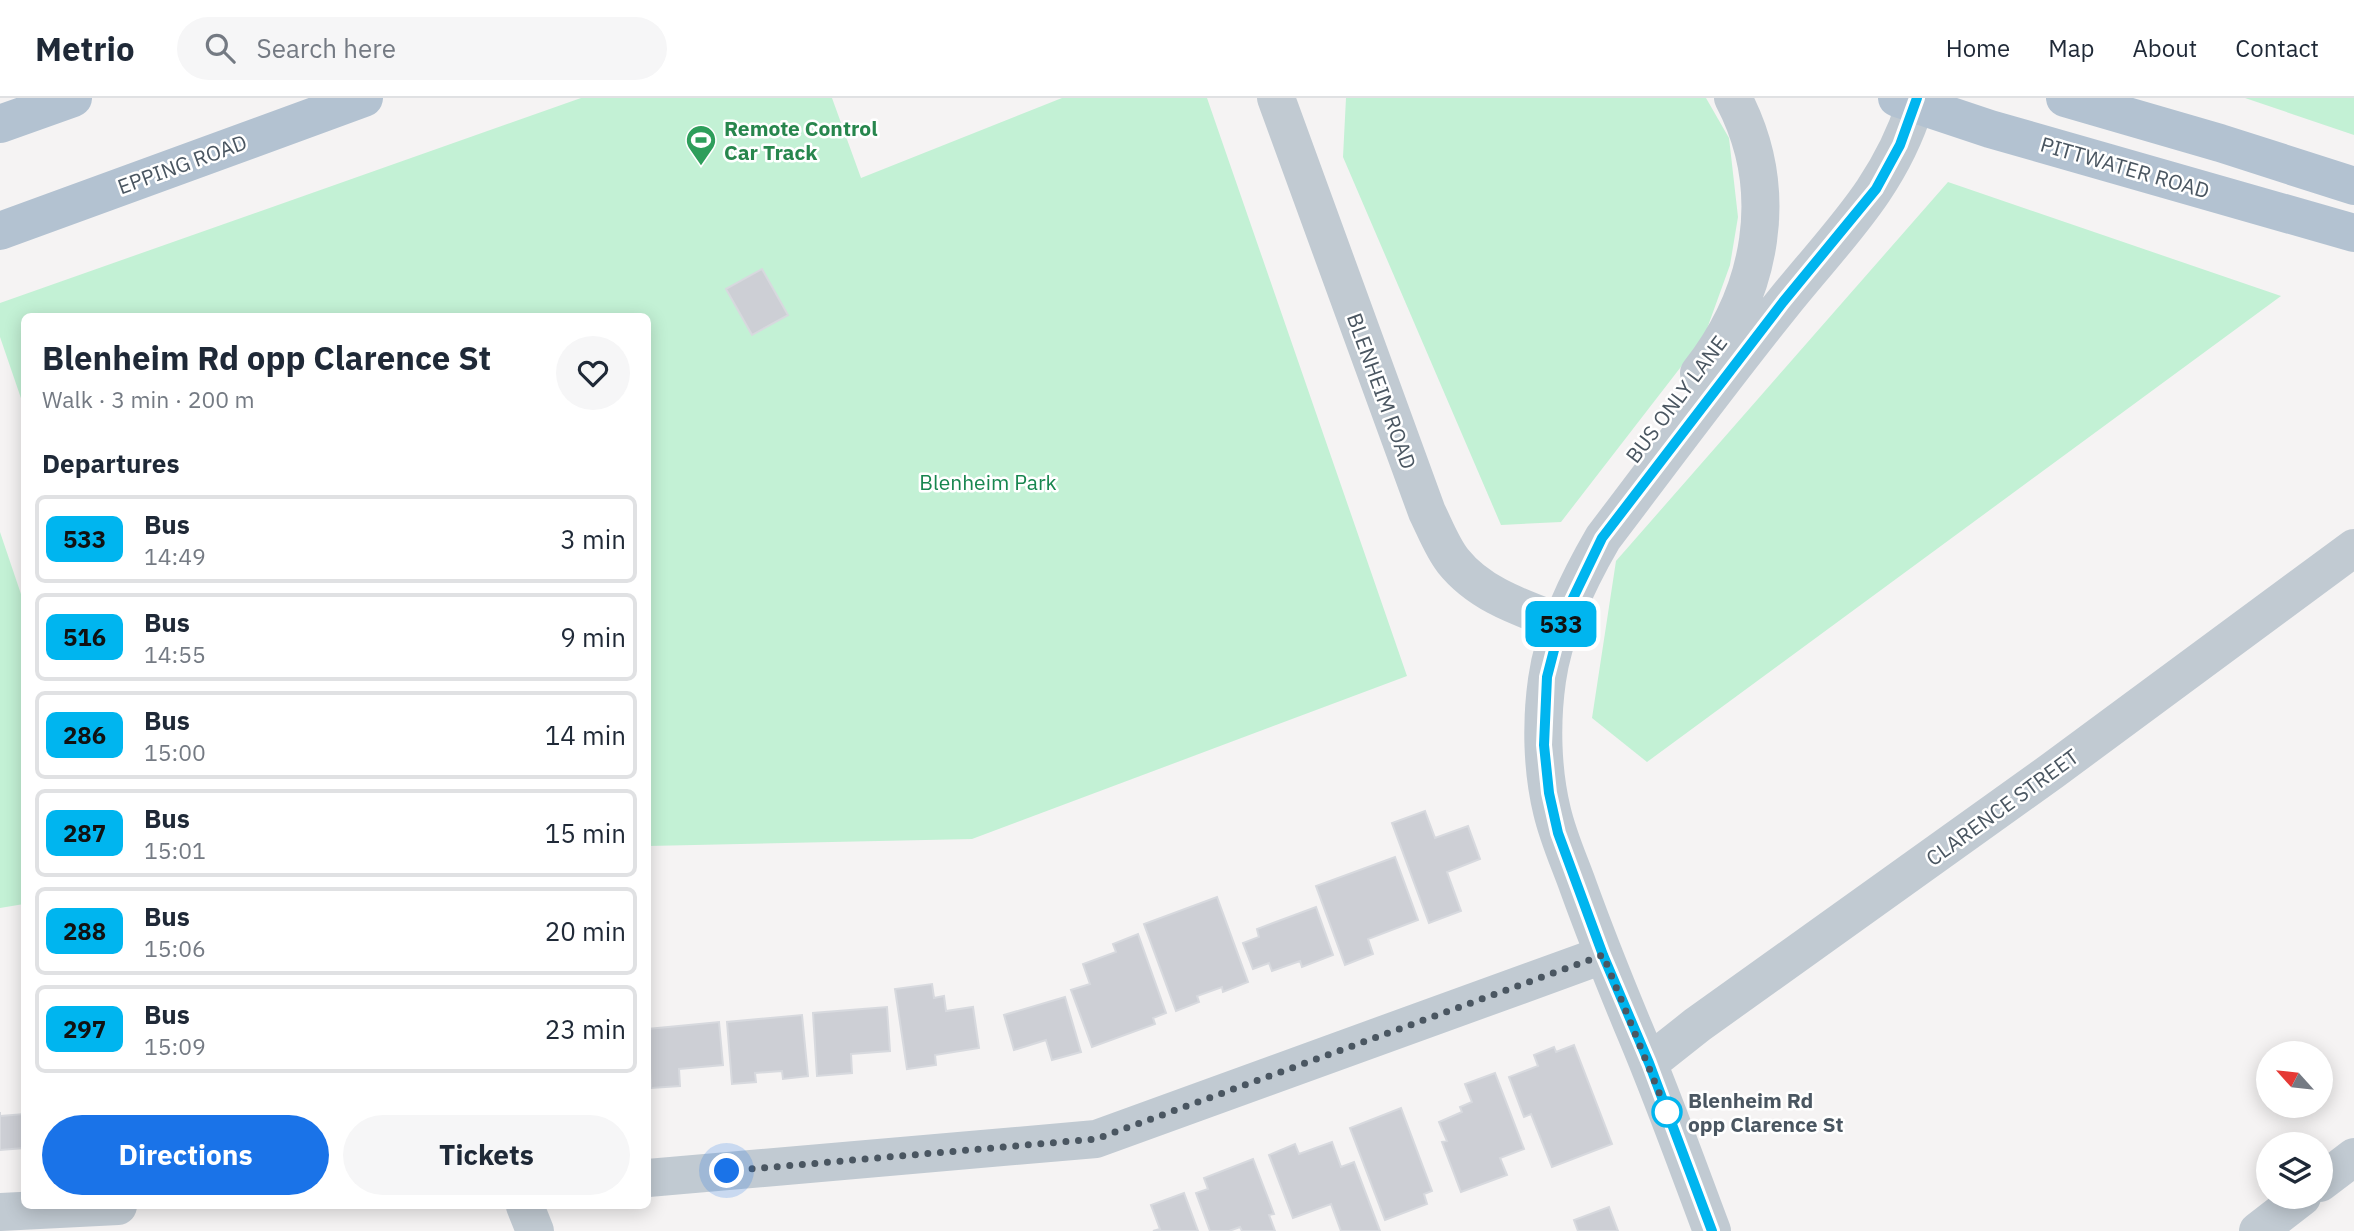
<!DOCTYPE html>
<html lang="en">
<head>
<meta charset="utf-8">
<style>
	:root { --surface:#fff; --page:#f6f6f7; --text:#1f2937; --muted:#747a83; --line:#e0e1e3; --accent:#1a73e8 }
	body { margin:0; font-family:"IBM Plex Sans",sans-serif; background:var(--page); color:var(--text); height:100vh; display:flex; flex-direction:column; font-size:26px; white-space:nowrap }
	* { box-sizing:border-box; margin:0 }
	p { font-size:23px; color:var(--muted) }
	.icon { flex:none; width:38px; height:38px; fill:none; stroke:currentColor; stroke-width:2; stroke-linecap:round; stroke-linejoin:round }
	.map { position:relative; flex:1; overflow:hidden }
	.side { position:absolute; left:21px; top:215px; width:630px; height:896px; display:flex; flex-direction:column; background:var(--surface); border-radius:10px; box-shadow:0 4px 18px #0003 }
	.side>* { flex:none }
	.badge { padding:0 14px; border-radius:10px; font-size:24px; line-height:46px }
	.needle { width:46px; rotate:297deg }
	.fabs { position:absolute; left:2256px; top:943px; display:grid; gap:14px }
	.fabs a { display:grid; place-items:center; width:77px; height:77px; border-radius:50%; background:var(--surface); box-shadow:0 4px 18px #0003; font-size:35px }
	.you { position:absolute; width:35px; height:35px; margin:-18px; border:5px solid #fff; border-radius:50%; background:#1a73e8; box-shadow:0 0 0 10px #1a73e833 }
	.map>.badge { position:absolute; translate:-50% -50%; box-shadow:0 0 0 4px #fff }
	h2 { padding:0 21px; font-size:26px; line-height:63px }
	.round { display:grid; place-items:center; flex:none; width:74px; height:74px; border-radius:37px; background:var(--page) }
	.overview { display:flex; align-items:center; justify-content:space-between; height:119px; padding:0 21px }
	h1 { font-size:33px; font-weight:700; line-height:52px }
	.primary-button { display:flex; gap:14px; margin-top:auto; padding:14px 21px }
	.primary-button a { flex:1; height:80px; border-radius:42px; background:var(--accent); color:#fff; font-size:28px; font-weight:700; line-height:80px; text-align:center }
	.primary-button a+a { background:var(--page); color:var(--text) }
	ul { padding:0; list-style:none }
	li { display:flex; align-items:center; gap:21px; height:88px; margin:0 14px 10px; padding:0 7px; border:4px solid var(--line); border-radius:10px }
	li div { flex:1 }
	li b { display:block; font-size:26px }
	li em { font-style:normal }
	li .badge { min-width:77px; font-weight:700; text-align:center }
	header { display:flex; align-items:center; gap:42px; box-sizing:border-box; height:98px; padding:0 35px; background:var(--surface); border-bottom:2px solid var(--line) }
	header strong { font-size:33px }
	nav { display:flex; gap:38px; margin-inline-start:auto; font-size:24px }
	.search { width:490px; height:63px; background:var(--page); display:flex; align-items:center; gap:18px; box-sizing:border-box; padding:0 24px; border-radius:38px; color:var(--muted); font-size:26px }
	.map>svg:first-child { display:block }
</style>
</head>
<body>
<header>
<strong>Metrio</strong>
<div class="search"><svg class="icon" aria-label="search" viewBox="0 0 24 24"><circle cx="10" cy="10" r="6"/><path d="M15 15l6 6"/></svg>Search here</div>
<nav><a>Home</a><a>Map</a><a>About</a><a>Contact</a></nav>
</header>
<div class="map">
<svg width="2354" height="1133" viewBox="0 0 2354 1133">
	<rect width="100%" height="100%" fill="#f5f3f3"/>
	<path fill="#c3f1d5" d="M 581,0 L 832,0 L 861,80 L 1062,0 L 1207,0 L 1407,578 L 972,741 L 648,748 L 648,219 L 24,219 L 24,309 L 0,239 L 0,205 Z
		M 1346,0 L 1706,0 L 1729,40 L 1738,119 L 1730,167 L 1704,239 L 1561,424 L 1501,427 L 1343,59 Z
		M 2245,0 L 2354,0 L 2354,37 Z
		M 1948,84 L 2281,198 L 1647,664 L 1592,620 L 1616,463 Z
		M 0,434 L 24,505 L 24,806 L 0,810 Z"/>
	<path fill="#cdcfd5" stroke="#d7d9de" stroke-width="2" d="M 762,171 L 788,217 L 752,237 L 726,191 Z
		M 1425,713 L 1435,740 L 1468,728 L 1480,761 L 1447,774 L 1461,813 L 1429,825 L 1392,725 Z
		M 1395,759 L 1418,822 L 1368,841 L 1373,856 L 1345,867 L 1316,788 Z
		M 1217,799 L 1248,884 L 1223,894 L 1222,889 L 1197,898 L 1199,904 L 1176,913 L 1144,826 Z
		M 1316,809 L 1333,857 L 1302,869 L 1300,863 L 1272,873 L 1269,865 L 1253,871 L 1243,845 L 1259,839 L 1257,831 Z
		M 1138,836 L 1166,915 L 1153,920 L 1155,926 L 1092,949 L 1071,892 L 1090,886 L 1083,866 L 1116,854 L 1113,846 Z
		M 932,886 L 934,900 L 944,898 L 946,913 L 973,909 L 979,950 L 935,957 L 936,967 L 907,971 L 895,891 Z
		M 1065,899 L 1081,954 L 1052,962 L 1046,942 L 1014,952 L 1004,917 Z
		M 887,909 L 890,953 L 851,956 L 852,975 L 817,978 L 813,915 Z
		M 802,917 L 808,978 L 783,981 L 782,973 L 755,975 L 756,984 L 732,986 L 727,924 Z
		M 719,924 L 723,967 L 679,971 L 680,988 L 651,990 L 648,931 Z
		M 1574,947 L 1612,1046 L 1552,1069 L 1531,1016 L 1524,1019 L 1509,979 L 1538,968 L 1534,957 L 1554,949 L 1556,954 Z
		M 1495,975 L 1524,1051 L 1500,1060 L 1507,1077 L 1461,1094 L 1442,1044 L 1447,1043 L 1439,1024 L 1462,1014 L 1460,1009 L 1472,1004 L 1465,986 Z
		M 1401,1010 L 1432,1093 L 1424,1096 L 1427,1106 L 1385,1122 L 1350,1030 Z
		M 0,1014 L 0,1018 L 24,1016 L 24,1050 L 0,1052 Z
		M 1332,1044 L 1341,1069 L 1354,1064 L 1380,1133 L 1341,1133 L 1331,1106 L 1293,1120 L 1269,1057 L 1295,1046 L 1299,1056 Z
		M 1253,1061 L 1274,1116 L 1269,1117 L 1275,1133 L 1242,1133 L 1240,1129 L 1229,1133 L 1210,1133 L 1196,1095 L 1208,1091 L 1204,1080 Z
		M 1184,1095 L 1198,1133 L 1153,1133 L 1160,1131 L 1151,1107 Z
		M 1609,1109 L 1618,1133 L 1578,1133 L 1574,1122 Z"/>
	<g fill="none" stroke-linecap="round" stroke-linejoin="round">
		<path stroke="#c1cad2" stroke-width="38" d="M 1276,0 L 1427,414 C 1435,430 1442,449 1453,463 C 1480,497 1522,510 1561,525
			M 1699,275 C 1762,195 1782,93 1733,0
			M 1649,965 L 1697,927 L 2052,673 L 2354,450
			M 648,1080 L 1096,1041 L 1603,857
			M 2320,1085 L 2354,1059
			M 525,1108 L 535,1133
			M 0,1114 L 118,1108
			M 1712,1133 C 1686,1064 1661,994 1632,926 C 1613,880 1595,835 1578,788 C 1569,763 1558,739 1552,713 C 1542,672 1541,624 1547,582 C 1554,532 1578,483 1603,440 C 1663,361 1722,281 1784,204 C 1837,138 1889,90 1915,7
			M 2258,1133 L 2302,1099"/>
		<path stroke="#b3c2d1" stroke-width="38" d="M 1897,0 L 1990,31 L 2354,135
			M 2065,0 L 2220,45 L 2354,88
			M 0,26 L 73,0
			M 0,133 L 364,0"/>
	</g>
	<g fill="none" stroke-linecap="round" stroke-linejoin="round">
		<g stroke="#fff" stroke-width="16">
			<path id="line" d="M 1712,1133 L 1649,965 L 1603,857 L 1558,735 L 1549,695 L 1544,647 L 1547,579 L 1561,525 L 1602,440 L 1783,204 L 1876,91 L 1900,47 L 1917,0"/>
		</g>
		<use href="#line" stroke="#00b5ef" stroke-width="10"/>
		<path stroke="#4a5661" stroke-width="7" stroke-dasharray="0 12.6" d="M 727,1073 L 1096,1041 L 1603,857 L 1667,1014"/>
	</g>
	<defs>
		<g id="stadium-pin" transform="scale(1.575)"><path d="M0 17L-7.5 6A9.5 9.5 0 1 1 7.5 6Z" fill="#2e9e5b" stroke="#fff"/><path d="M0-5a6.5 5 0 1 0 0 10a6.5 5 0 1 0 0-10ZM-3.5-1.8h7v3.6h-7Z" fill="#fff"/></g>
	</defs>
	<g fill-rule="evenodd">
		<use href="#stadium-pin" x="701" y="42"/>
	</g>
	<circle fill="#fff" stroke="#00b5ef" stroke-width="3.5" cx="1667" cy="1014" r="14"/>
	<g text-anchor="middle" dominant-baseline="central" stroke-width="5" stroke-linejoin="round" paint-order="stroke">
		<g font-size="21" font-weight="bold" fill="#27864d" stroke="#fff" text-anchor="start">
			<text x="724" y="30">Remote Control<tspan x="724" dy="24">Car Track</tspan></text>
		</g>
		<g font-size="21" fill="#4a5661" stroke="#fff">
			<text transform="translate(182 66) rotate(-20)">EPPING ROAD</text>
			<text transform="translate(2125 69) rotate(16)">PITTWATER ROAD</text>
			<text transform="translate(1382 293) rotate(70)">BLENHEIM ROAD</text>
			<text transform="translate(1676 301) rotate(-53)">BUS ONLY LANE</text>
			<text transform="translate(2002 709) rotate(-36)">CLARENCE STREET</text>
		</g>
		<g font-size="21" fill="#17864f" stroke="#fff">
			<text x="988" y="384">Blenheim Park</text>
		</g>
		<g font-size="21" font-weight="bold" fill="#4a5661" stroke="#fff" text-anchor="start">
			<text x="1688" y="1002">Blenheim Rd<tspan x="1688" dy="24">opp Clarence St</tspan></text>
		</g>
	</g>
</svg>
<div class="fabs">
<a><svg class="needle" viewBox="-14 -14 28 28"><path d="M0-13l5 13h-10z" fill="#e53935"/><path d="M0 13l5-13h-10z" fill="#747a83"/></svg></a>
<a><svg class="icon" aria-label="layers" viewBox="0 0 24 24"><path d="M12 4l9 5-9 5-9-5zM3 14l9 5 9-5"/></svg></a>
</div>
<div class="you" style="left:727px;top:1073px"></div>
<b class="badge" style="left:1561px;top:526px;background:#00b5ef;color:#111">533</b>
<section class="side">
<div class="overview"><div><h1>Blenheim Rd opp Clarence St</h1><p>Walk · 3 min · 200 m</p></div><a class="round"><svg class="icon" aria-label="heart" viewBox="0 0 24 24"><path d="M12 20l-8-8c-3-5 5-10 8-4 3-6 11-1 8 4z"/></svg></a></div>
<h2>Departures</h2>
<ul>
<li><span class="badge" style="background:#00b5ef;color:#111">533</span><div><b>Bus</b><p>14:49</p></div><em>3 min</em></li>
<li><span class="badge" style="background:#00b5ef;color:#111">516</span><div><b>Bus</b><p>14:55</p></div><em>9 min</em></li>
<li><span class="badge" style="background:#00b5ef;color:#111">286</span><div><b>Bus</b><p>15:00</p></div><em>14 min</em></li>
<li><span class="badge" style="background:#00b5ef;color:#111">287</span><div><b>Bus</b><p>15:01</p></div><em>15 min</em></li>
<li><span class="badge" style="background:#00b5ef;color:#111">288</span><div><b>Bus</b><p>15:06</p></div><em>20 min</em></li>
<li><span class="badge" style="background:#00b5ef;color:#111">297</span><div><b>Bus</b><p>15:09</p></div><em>23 min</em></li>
</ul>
<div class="primary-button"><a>Directions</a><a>Tickets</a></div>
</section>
</div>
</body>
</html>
